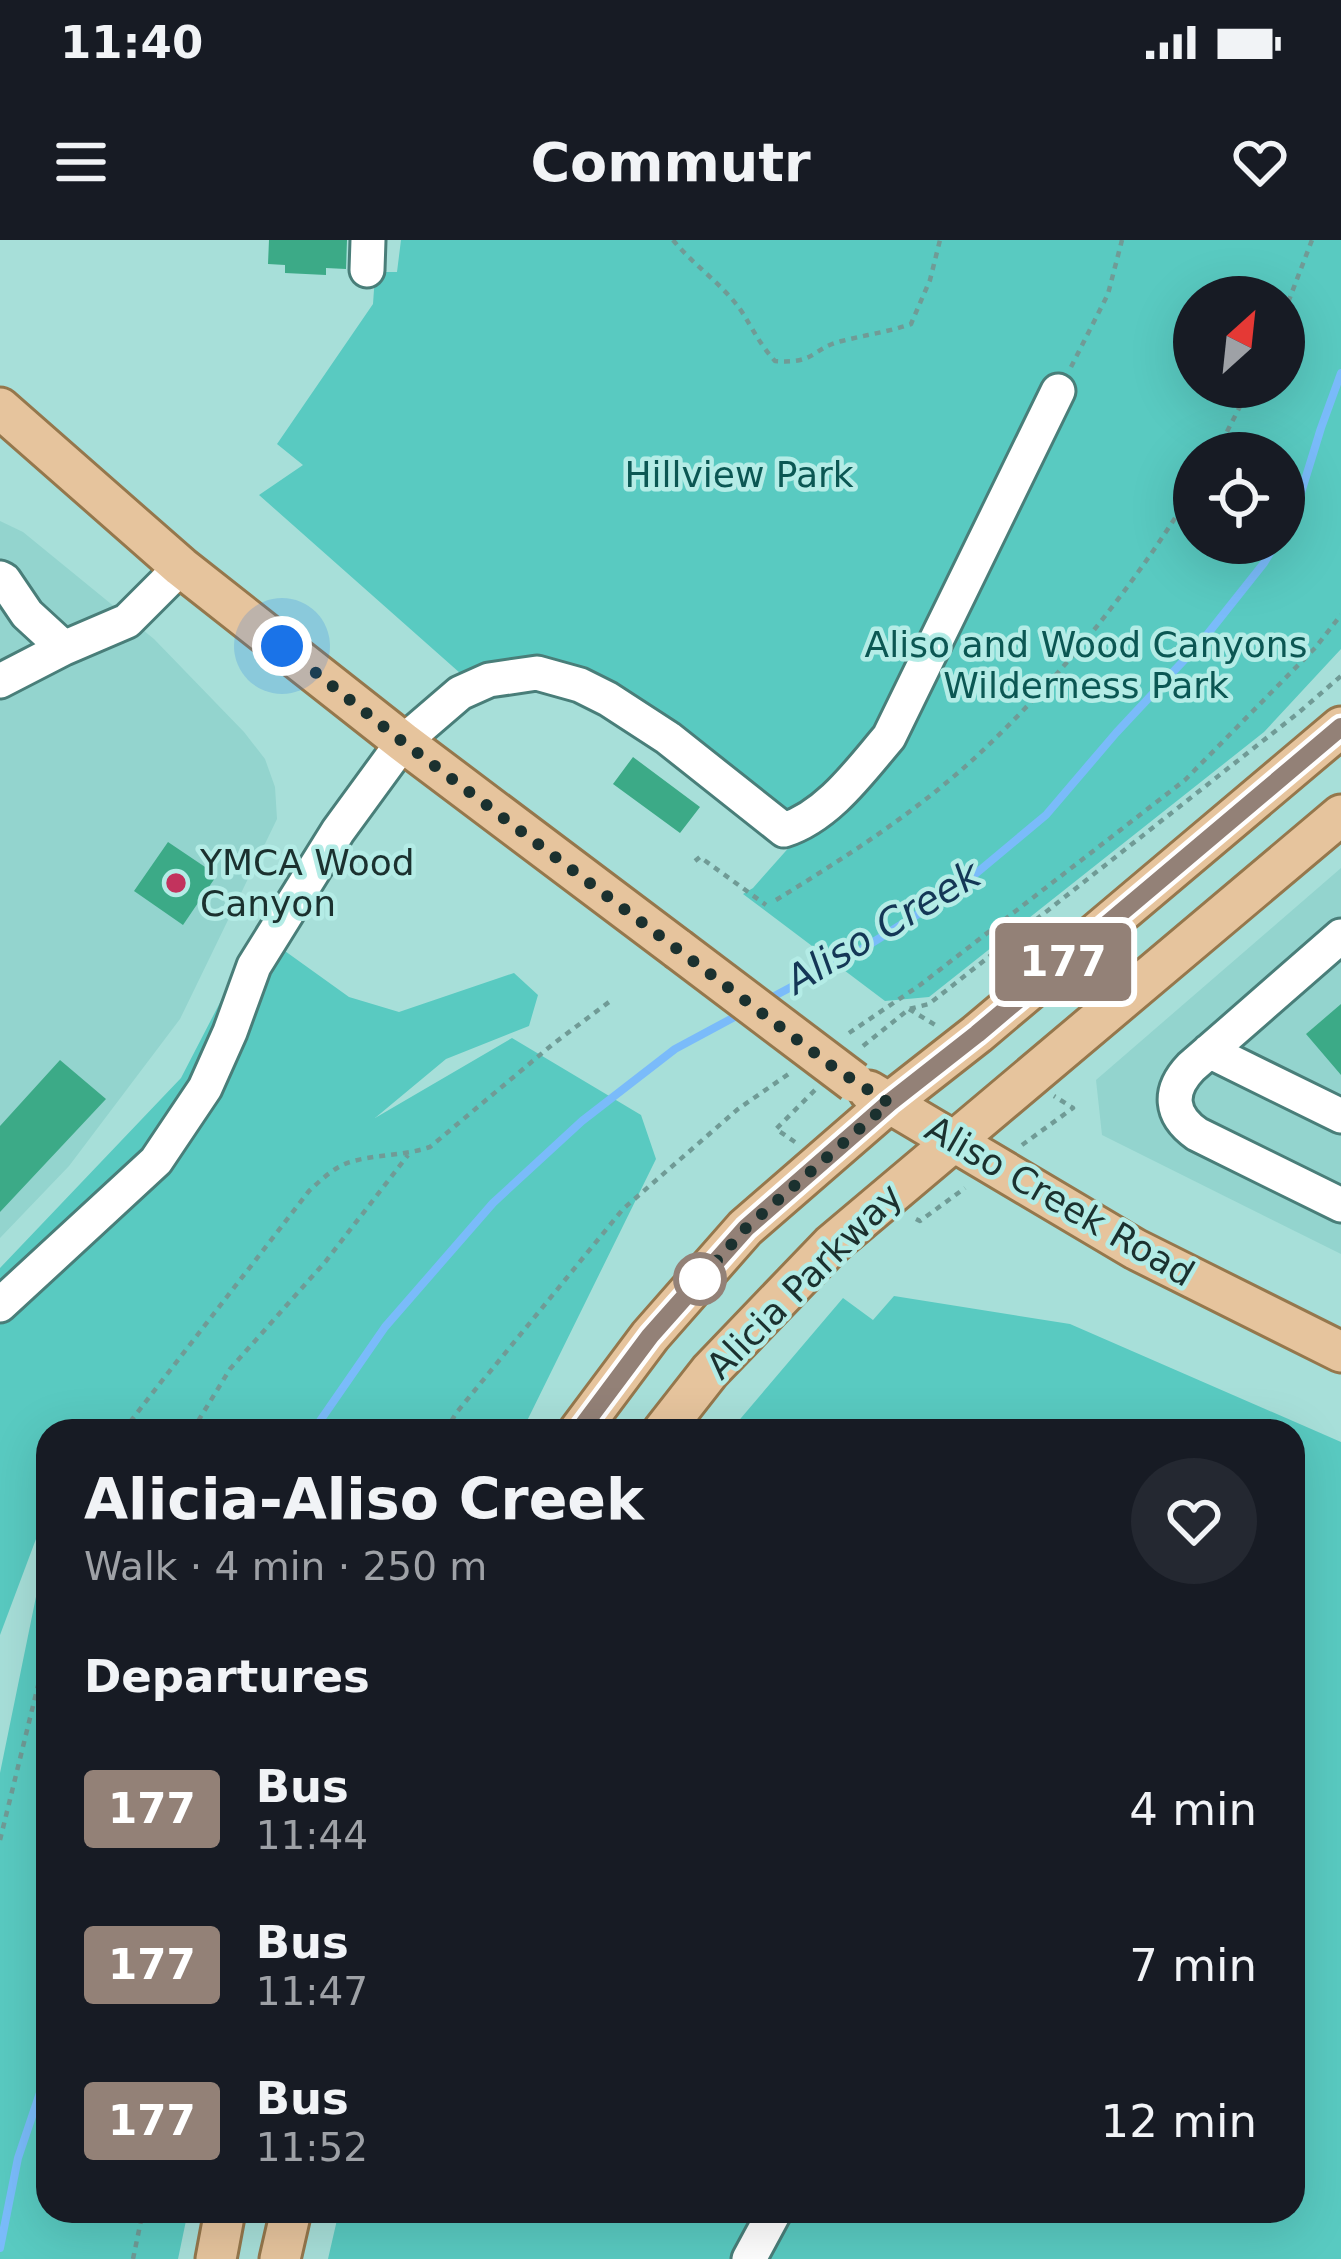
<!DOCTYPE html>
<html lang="en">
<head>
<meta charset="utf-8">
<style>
	:root { --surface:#171b24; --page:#242831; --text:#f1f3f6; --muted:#9ea1a6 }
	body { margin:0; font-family:"DejaVu Sans",sans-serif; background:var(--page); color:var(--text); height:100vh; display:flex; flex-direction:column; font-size:45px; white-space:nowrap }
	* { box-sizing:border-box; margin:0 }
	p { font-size:39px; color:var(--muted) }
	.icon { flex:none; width:66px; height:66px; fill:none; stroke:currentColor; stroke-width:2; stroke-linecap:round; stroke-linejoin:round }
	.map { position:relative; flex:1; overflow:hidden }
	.side { position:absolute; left:36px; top:1179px; width:1269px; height:804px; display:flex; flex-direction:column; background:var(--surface); border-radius:36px; box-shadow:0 12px 48px #0002 }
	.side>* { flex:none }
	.badge { padding:0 24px; border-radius:9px; font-size:42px; line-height:78px }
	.needle { width:78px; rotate:27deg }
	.fabs { position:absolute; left:1173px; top:36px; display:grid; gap:24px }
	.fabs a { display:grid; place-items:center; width:132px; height:132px; border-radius:50%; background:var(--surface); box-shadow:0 12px 48px #0002; font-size:60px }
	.you { position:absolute; width:60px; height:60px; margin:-30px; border:9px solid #fff; border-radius:50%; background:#1a73e8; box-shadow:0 0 0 18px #1a73e833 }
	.map>.badge { position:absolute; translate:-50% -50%; box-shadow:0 0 0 6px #fff }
	h2 { padding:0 48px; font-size:45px; line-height:108px }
	.round { display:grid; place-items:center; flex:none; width:126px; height:126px; border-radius:63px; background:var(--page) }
	.headline { display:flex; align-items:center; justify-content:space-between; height:204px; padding:0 48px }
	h1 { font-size:57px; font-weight:700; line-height:90px }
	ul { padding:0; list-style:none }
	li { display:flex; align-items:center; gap:36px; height:156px; padding:0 48px }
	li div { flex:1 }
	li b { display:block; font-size:45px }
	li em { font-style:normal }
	li .badge { min-width:132px; font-weight:700; text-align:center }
	.status { display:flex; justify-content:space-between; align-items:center; height:84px; padding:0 60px; background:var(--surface); direction:ltr }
	.status svg { height:33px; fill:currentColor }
	header { display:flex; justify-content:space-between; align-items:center; height:156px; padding:0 48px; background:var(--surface); font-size:54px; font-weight:700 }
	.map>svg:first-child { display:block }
</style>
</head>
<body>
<div class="status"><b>11:40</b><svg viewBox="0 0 49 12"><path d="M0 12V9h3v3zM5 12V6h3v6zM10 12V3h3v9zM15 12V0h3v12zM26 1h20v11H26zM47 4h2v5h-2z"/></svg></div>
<header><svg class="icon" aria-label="menu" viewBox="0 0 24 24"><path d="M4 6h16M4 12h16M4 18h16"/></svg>Commutr<svg class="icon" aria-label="heart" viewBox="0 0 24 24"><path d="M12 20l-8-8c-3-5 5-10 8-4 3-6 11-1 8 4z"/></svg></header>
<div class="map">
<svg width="1341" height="2019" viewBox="0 0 1341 2019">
	<rect width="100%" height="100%" fill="#a7dfd9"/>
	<path fill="#93d4ce" d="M 0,281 L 23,292 L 154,399 L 244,492 L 265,519 L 275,547 L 277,579 L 180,779 L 69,926 L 0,998 Z
		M 1341,628 L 1341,1014 L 1102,895 L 1096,840 Z"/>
	<path fill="#59cac1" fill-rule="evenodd" d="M 401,0 L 1341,0 L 1341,409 L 1264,492 L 929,757 L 885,761 L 743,654 L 753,648 L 800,595 L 553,422 L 460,433 L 259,255 L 303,225 L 277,204 L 373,64 L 375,35 L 380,32 L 397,32 ZM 1194,57 L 1284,57 L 1284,147 L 1194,147 ZM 1194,213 L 1284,213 L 1284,303 L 1194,303 Z
		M 257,691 L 349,757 L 399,772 L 514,733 L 538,755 L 529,786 L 446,819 L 375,878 L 512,798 L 641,875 L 656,919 L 522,1191 L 48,1191 L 48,1267 L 0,1395 L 0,1028 L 181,838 Z
		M 894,1056 L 1070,1084 L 1341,1202 L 1341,2019 L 328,2019 L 339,1971 L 1293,1971 L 1293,1191 L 730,1191 L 843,1058 L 873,1080 Z
		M 48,1298 L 48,1971 L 188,1971 L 178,2019 L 0,2019 L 0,1533 Z"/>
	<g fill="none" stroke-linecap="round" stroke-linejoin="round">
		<path stroke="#7abbfa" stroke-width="8" d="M 1284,290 L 1296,269 L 1321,188 L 1341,133
			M 765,761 L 859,711 L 955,651 L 1046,575 L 1116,493 L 1202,401 L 1264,323 L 1276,303
			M 313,1191 L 385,1087 L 493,963 L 582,881 L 675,809 L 742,773
			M 0,2008 L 18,1918 L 48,1829"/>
	</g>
	<path fill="#3caa87" d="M 269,0 L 347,0 L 346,29 L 326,28 L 326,35 L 285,33 L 285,25 L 268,24 Z
		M 633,517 L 700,567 L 680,593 L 613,544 Z
		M 168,602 L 217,635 L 183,685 L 134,651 Z
		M 1341,764 L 1341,835 L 1306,794 Z
		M 60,820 L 106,859 L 0,972 L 0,886 Z"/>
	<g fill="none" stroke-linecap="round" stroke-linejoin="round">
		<g stroke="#497e79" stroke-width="39">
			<path id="minor" d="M 367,30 L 368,0
				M 0,338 L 4,340 L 27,374 L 64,408
				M 0,441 L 64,408 L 127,381 L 181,327
				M 1341,696 L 1191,827 C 1168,851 1170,875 1197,894 L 1341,965
				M 1209,811 L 1341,876
				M 0,1065 L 156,921 L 205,848 L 230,792 L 254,726 L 338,591 L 403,502 L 460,453 L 489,440 L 537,433 L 580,445 L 608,459 L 668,498 L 784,590 C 828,576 860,531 889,497 L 1058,151
				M 749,2019 L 775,1971"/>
		</g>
		<g stroke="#95774c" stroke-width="45">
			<path id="major" d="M 0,168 L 181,327 L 403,502 L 678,709
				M 869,851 L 1135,1009 L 1341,1112
				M 579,1191 L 650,1096 L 745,988 L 889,863 L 977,794 L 1341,487
				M 663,1191 L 710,1131 L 831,1005 L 1341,575
				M 216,2019 L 225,1971
				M 280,2019 L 291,1971"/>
		</g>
		<path stroke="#709b96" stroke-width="4.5" stroke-dasharray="6 6" stroke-linecap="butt" d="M 673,0 C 694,26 723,44 742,72 C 754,91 759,103 775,121 C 817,124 810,109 842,101 C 865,95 888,92 911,84 L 930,40 L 940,0
			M 1284,73 L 1312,0
			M 1071,127 L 1108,54 L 1122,0
			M 1216,213 L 1250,147
			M 695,621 L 700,617 L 766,665
			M 776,660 C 846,617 918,571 979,514 C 1062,436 1134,346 1194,248
			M 909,769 L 937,786
			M 849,793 L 920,745 L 1185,540 L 1315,408 L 1341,375
			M 863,806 L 909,769 L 929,764 L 1297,474 L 1341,436
			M 795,902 L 776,889 L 815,850
			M 1022,905 L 1073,868 L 1054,856
			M 916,979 L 920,981 L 965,948
			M 123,1191 L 309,951 C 321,940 334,927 350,922 C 377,914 404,916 430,907 L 553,804 L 609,762
			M 192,1191 L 230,1129 L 326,1021 L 408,915
			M 445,1191 L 457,1172 L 623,969 L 738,869 L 790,833
			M 0,1600 L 48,1405
			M 133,2019 L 143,1971"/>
		<use href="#minor" stroke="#fff" stroke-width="33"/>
		<use href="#major" stroke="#e6c49d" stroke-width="39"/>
		<g stroke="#95774c" stroke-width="45" stroke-linecap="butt">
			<path id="major-bridge" d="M 678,709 L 854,842"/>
		</g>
		<use href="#major-bridge" stroke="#e6c49d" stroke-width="39"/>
	</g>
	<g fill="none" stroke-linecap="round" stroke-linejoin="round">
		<g stroke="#fff" stroke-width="27">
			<path id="line" d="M 579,1191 L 650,1096 L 746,988 L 889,863 L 977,794 L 1341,487"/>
		</g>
		<use href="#line" stroke="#938177" stroke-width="18"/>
		<path stroke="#1b312f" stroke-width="12" stroke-dasharray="0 21.6" d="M 282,406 L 403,502 L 836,829 L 889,863 L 746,988 L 698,1042 L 700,1039"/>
	</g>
	<circle fill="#c2335d" stroke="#b4ece6" stroke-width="4.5" cx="176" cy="643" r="12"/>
	<circle fill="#fff" stroke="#938177" stroke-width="6" cx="700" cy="1039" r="24"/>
	<g text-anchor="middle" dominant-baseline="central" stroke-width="9" stroke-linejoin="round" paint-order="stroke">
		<g font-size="36" fill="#0b5753" stroke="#b4ece6">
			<text x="739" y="234">Hillview Park</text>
			<text x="1086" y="404">Aliso and Wood Canyons<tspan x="1086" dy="41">Wilderness Park</tspan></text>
		</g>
		<g font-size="36" fill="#1b312f" stroke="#b4ece6" text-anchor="start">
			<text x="200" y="622">YMCA Wood<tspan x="200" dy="41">Canyon</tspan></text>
		</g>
		<g font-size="36" fill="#1b312f" stroke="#b4ece6">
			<text transform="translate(1060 961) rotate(30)">Aliso Creek Road</text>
			<text transform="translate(804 1041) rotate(-45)">Alicia Parkway</text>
		</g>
		<g font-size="39" font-style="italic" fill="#143756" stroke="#b4ece6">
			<text transform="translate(883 687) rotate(-31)">Aliso Creek</text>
		</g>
	</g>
</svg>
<div class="fabs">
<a><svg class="needle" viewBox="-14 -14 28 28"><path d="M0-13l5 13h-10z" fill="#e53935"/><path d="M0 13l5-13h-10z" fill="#9ea1a6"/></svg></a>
<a><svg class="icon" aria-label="locate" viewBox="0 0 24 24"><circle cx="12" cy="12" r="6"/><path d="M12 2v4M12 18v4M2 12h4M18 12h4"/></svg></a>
</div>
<div class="you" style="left:282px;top:406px"></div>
<b class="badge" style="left:1063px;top:722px;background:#938177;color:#fff">177</b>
<section class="side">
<div class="headline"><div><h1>Alicia-Aliso Creek</h1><p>Walk · 4 min · 250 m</p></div><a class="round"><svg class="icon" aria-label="heart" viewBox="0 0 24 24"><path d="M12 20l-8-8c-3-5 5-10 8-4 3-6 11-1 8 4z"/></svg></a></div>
<h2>Departures</h2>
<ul>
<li><span class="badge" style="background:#938177;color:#fff">177</span><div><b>Bus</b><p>11:44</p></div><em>4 min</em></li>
<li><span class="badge" style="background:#938177;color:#fff">177</span><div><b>Bus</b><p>11:47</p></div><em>7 min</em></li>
<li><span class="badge" style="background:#938177;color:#fff">177</span><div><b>Bus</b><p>11:52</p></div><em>12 min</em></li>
</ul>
</section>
</div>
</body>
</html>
